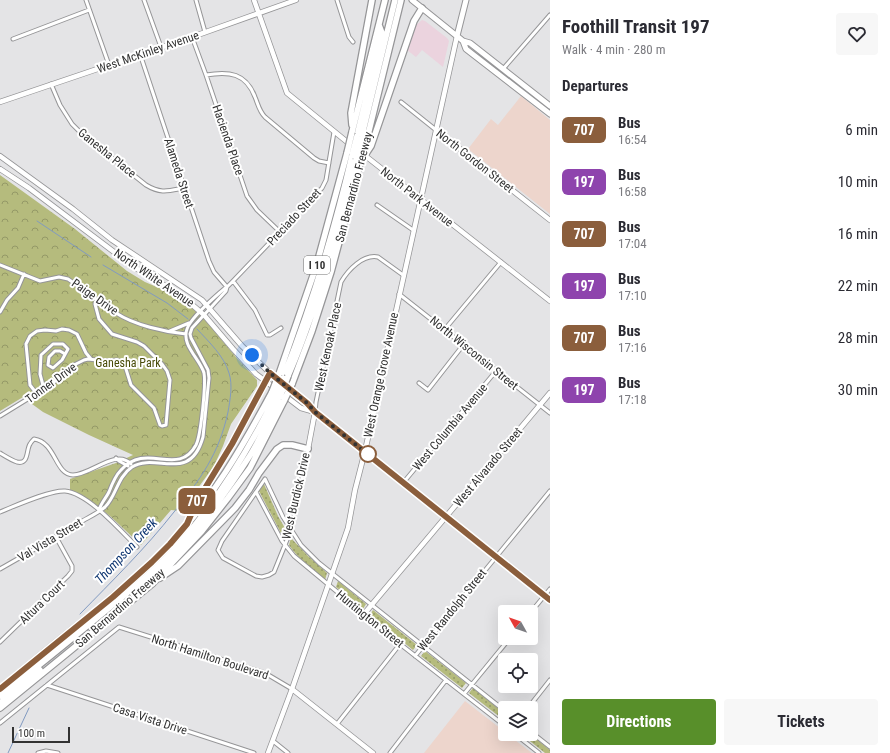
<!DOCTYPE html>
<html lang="en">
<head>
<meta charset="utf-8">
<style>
	:root { --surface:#fff; --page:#f7f7f7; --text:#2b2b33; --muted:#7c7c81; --accent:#588f2a }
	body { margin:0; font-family:"Roboto Condensed",sans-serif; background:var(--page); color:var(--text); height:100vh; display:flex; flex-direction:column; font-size:15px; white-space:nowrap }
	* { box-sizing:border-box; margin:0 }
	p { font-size:13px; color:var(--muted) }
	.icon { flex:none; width:22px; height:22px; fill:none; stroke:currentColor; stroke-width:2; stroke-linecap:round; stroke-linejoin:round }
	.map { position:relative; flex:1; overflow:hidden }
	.side { display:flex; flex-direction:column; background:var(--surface); width:340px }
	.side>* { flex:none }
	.badge { padding:0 8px; border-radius:6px; font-size:14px; line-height:26px }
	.needle { width:26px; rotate:310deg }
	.tools { position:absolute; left:498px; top:605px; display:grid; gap:8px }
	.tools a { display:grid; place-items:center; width:40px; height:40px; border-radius:4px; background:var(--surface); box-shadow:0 4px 16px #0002; font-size:20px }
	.scale { position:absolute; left:12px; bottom:10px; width:58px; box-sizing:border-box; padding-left:4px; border:2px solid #323232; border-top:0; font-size:11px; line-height:14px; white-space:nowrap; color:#323232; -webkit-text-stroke:3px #fff; paint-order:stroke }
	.you { position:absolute; width:20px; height:20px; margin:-10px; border:3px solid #fff; border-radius:50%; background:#1a73e8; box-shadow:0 0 0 6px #1a73e833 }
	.map>.badge { position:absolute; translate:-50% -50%; box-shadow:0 0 0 2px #fff }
	h2 { padding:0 12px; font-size:15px; line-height:36px }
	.round { display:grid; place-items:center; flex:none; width:42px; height:42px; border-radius:4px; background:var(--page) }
	.head { display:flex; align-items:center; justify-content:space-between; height:68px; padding:0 12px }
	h1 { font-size:19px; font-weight:700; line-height:30px }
	.primary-button { display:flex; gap:8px; margin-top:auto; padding:8px 12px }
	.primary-button a { flex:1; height:46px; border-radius:4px; background:var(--accent); color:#fff; font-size:16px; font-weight:700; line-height:46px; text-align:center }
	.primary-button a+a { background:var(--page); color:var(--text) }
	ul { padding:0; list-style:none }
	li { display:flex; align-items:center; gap:12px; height:52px; padding:0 12px }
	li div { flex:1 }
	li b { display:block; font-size:15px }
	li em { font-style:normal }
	li .badge { min-width:44px; font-weight:700; text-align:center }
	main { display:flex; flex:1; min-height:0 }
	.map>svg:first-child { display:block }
</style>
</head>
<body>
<main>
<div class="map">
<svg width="550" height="753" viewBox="0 0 550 753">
	<defs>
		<pattern id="grass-dots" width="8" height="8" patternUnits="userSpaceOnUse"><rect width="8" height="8" fill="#b5bb7d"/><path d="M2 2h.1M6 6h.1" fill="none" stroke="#949967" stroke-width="1.8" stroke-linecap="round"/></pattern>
		<pattern id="forest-crowns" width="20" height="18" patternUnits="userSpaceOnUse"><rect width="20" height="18" fill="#b5bb7d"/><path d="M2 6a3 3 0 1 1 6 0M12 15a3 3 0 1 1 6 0" fill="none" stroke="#949967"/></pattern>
	</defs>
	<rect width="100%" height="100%" fill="#e4e4e6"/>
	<path fill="#ebd3de" d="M 422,20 L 425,21 L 447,38 L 449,41 L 443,67 L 422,50 L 416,57 L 407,50 L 410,36 L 415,26 Z"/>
	<path fill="#edd5cc" d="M 521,96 L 550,120 L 550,214 L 468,149 L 491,119 L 498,125 Z
		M 465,701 L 505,732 L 505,734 L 507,734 L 532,753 L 424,753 Z"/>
	<path fill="url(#grass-dots)" d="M 264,484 L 278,516 L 286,530 L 283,537 L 259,491 Z
		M 291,538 L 308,556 L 327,573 L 325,580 C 312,569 298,559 289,545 Z
		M 338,581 L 366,604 L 363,609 L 336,587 Z
		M 373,610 L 417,645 L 413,650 L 370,615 Z
		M 425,651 L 466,683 L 462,688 L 421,656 Z
		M 473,688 L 505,714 L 505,721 L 469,693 Z
		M 521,734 L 530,734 L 550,750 L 550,753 L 545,753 Z"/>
	<path fill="url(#forest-crowns)" d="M 0,175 L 75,229 L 127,271 L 145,282 L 171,293 L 189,305 L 206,321 L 235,356 L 257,380 L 257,386 L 231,424 L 223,446 L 214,466 L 181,511 L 171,510 L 141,545 C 119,525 98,501 70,490 L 70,479 L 116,463 L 133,455 L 89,435 L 43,412 L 32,404 L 28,394 L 0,411 Z"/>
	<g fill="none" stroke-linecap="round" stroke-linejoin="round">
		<path stroke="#819ac1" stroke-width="1" d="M 37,221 L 91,257
			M 103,265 L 167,303 L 188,319
			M 80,614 C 112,581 145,549 174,512 C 200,480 219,454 228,412 C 230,400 233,385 229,373 C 224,356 209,342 197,329
			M 8,753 L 29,708"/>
		<g stroke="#959597" stroke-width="5">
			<path id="street" d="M 86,0 L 109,65
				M 144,0 L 161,47
				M 196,0 L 205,32
				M 337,0 L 349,37 L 353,42
				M 192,37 L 206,75 L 247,196 L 257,210 L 280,232
				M 13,39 L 89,10
				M 140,54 L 209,261 L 214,272 L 227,287
				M 503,69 L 550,15
				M 206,75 C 229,71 246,73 255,97 C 258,104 259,111 265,117 L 314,158 L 319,161 L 329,163
				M 51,84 L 60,105 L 72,124 L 82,134 L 146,185 C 161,194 168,191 184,188
				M 401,102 L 436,130
				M 377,205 L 413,230
				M 0,265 L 40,281 L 59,277 L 68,279 C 84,290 99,302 116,313 C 134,325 165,332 186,334
				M 233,281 L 255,310 L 267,335 L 270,335 L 281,328
				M 399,294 L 550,413
				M 0,312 L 7,300 L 18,288 L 24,274
				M 445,329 L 501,262
				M 170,331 L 189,323
				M 419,383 L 428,390 L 464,344
				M 44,389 L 40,374 L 41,355 L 53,344 L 63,344 L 68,349 L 62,360 L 53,368 L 48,365 L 49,357 L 55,351 L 60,351 L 65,354
				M 37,394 L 30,385 L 26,344 L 30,336 L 37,331 L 45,330 L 56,331 L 62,329 L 69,330 L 77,334 L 86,353 L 91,359
				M 0,416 L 52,384 L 72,366 L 84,360 L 88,359 L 105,361 L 117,360 L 123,362 L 125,366 L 131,385 L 154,408 L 160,425 L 162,426 L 166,425 L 170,380 L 167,371 L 162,364 L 144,346 L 137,342 L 112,334 L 99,319 L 95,304 L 97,299
				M 365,451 L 315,412 L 316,402 L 341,282 C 348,270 363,254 378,257 L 403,275
				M 0,453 C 5,456 11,460 17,462 C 29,465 26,450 30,444 C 31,442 33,440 34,439 C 56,442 55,475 73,475 C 91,475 116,448 131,464
				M 116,458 L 119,461 L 128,466
				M 265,479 L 283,517 L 301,545 L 319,563 L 505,711
				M 265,479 L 222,541 L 218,550 L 223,558 L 256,576 L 262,577 L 269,575 L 274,572 L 291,530 L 308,449
				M 403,483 L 496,371
				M 256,492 L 282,541 L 294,556 L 400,644 L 505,726
				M 99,510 C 101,503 106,498 109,492 C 112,484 115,476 121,470 C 147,441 178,478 196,445 C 201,435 206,384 204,373 C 200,359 181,345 187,329 C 191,317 214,298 224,289 L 227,287
				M 0,512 C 15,506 50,490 65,491 C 88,493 121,531 137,547
				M 0,569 C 26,554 53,539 79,523 C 87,518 98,513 105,507 C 116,497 117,477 132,467 C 156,452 190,484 203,437 L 209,378 L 208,370 L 191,338 L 190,334 L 192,328 L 226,291 L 227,287 L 233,281 L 322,188 L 326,180 L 334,132
				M 531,612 L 550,589
				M 0,642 L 68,576 L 72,571 L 72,566 L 56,537
				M 415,656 L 550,491
				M 47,685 L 254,753
				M 464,694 L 510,638
				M 528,708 L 550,680
				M 0,723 L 119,627 L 265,673 L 292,689
				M 337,724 L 400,644
				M 531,732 L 550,747
				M 515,734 L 539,753
				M 273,741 L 288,753
				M 38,753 L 46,751 L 58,753
				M 390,753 L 446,680"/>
		</g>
		<g stroke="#959597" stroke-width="6">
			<path id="secondary" d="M 254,0 L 287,93 L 357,150
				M 0,102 L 192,37 L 296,0
				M 436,130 L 550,220
				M 363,154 L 550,301
				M 0,156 L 73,209 L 112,240 L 202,300 L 242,346 L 270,373 L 307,403 L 315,412
				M 0,169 L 29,188 L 134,267 L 182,296 L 204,315 L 233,349 L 256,374 L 276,389
				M 284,395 L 301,408 L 315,412
				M 308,449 L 315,412
				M 365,451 L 446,518 L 550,600
				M 364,614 L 550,393
				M 292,689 L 373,753
				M 268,753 L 292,689 L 348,528 L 355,490 L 365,451 L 457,36"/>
		</g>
		<g stroke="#959597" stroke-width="7">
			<path id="primary" d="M 412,0 L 463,41 L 470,43 L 550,106
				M 457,36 L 466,0
				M 463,41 L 466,49 L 550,114"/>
		</g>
		<g stroke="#959597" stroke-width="8">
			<path id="highway" d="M 352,125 L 351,113 L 372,0
				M 352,132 L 385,0
				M 357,136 L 382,33 L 379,25
				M 361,139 L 395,0
				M 366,143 L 401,0
				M 365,155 L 371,146 L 414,21 L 422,8
				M 279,374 L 316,267 L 347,153
				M 288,376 C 301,347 311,317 321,287 C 334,245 346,203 356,160
				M 283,378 C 312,305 334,232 352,156
				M 292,384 L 312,331 L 331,272 L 361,160
				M 190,517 L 196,503 L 232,444 L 270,373
				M 160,578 L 178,566 L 235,508 L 249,490 L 259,473 L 277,449 L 283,445 L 292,445 L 308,449
				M 133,594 C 179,555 217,507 249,457 C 261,438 270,417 280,397
				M 0,689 C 29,665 58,641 87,618 C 115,595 144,572 169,545 C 212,500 243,446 272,392
				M 0,696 C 31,672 62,647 92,622 C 117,601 143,581 166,558 C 212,510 247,454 276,395
				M 0,703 L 40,670
				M 0,708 L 152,584 L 202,531 L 228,498 L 250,468 L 284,401"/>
		</g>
		<use href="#street" stroke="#fff" stroke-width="3"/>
		<use href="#secondary" stroke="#fff" stroke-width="4.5"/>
		<use href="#primary" stroke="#fff" stroke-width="5"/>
		<use href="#highway" stroke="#fff" stroke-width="5.5"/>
		<g stroke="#959597" stroke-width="8" stroke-linecap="butt">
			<path id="highway-bridge" d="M 347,153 L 352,132
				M 352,156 L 357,136
				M 356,160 L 361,139
				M 361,160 L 366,143
				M 272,392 L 279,374
				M 276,395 L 283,378
				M 280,397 L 288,376
				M 284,401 L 292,384"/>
		</g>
		<use href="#highway-bridge" stroke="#fff" stroke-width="5.5"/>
	</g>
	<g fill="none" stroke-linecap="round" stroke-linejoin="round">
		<g stroke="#fff" stroke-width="9">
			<path id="line" d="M 0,689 L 113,597 L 152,562 L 170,544 L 187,524 L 196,503 L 232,444 L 270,373 L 307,403 L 315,412 L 550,600"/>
		</g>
		<use href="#line" stroke="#8b5e3c" stroke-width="6"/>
		<path stroke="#323232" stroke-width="4" stroke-dasharray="0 7.2" d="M 252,355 L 270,373 L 307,403 L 315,412 L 370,456 L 368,454"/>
	</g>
	<circle fill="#fff" stroke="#8b5e3c" stroke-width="2" cx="368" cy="454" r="8"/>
	<g text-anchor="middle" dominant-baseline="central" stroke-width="4" stroke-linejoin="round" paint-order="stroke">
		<rect fill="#fff" stroke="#707070" stroke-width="1" x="304" y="256" width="26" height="18" rx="3"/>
		<g font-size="11" font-weight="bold" fill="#323232">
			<text x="317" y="265">I 10</text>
		</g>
		<g font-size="12" fill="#323232" stroke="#fff">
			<text transform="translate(148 52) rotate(-19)">West McKinley Avenue</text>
			<text transform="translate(228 140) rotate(71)">Hacienda Place</text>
			<text transform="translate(107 153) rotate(39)">Ganesha Place</text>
			<text transform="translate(475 161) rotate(38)">North Gordon Street</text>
			<text transform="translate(179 173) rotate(72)">Alameda Street</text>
			<text transform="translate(354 187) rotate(-75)">San Bernardino Freeway</text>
			<text transform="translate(417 197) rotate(38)">North Park Avenue</text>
			<text transform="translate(294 217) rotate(-47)">Preciado Street</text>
			<text transform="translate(154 278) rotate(34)">North White Avenue</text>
			<text transform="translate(95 297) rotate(35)">Paige Drive</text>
			<text transform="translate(328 347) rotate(-78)">West Kenoak Place</text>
			<text transform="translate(474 353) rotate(39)">North Wisconsin Street</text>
			<text transform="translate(381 375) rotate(-78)">West Orange Grove Avenue</text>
			<text transform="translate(51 383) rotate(-36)">Tonner Drive</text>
			<text transform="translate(450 427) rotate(-50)">West Columbia Avenue</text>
			<text transform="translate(488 467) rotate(-50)">West Alvarado Street</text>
			<text transform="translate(296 496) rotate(-77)">West Burdick Drive</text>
			<text transform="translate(50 540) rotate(-31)">Val Vista Street</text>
			<text transform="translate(42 602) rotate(-44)">Altura Court</text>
			<text transform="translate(120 608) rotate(-41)">San Bernardino Freeway</text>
			<text transform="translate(452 610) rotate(-51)">West Randolph Street</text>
			<text transform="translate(370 619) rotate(39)">Huntington Street</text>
			<text transform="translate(210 657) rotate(18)">North Hamilton Boulevard</text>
			<text transform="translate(150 719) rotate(18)">Casa Vista Drive</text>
		</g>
		<g font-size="12" fill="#494c09" stroke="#fff">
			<text x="128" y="363">Ganesha Park</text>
		</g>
		<g font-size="13" font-style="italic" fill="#0b336f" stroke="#fff">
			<text transform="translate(126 551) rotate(-47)">Thompson Creek</text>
		</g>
	</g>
</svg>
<div class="tools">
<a><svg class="needle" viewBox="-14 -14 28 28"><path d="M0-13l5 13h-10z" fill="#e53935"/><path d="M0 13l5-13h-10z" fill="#7c7c81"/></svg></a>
<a><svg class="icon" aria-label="locate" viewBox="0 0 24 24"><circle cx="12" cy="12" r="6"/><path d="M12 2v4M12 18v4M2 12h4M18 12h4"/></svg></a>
<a><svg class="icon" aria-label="layers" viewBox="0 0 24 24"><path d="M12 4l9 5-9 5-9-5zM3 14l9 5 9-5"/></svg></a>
</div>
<div class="scale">100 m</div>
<div class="you" style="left:252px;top:355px"></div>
<b class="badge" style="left:197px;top:501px;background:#8b5e3c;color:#fff">707</b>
</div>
<section class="side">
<div class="head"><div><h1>Foothill Transit 197</h1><p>Walk · 4 min · 280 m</p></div><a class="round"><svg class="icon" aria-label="heart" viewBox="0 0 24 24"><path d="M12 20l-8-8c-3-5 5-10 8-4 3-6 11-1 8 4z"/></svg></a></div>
<h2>Departures</h2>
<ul>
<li><span class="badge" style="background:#8b5e3c;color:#fff">707</span><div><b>Bus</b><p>16:54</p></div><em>6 min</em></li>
<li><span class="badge" style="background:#8e44ad;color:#fff">197</span><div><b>Bus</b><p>16:58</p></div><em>10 min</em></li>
<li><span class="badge" style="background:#8b5e3c;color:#fff">707</span><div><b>Bus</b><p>17:04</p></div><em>16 min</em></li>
<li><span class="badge" style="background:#8e44ad;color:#fff">197</span><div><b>Bus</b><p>17:10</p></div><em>22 min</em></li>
<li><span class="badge" style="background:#8b5e3c;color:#fff">707</span><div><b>Bus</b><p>17:16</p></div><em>28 min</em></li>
<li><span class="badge" style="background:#8e44ad;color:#fff">197</span><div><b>Bus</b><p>17:18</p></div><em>30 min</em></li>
</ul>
<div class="primary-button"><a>Directions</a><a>Tickets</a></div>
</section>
</main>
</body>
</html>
